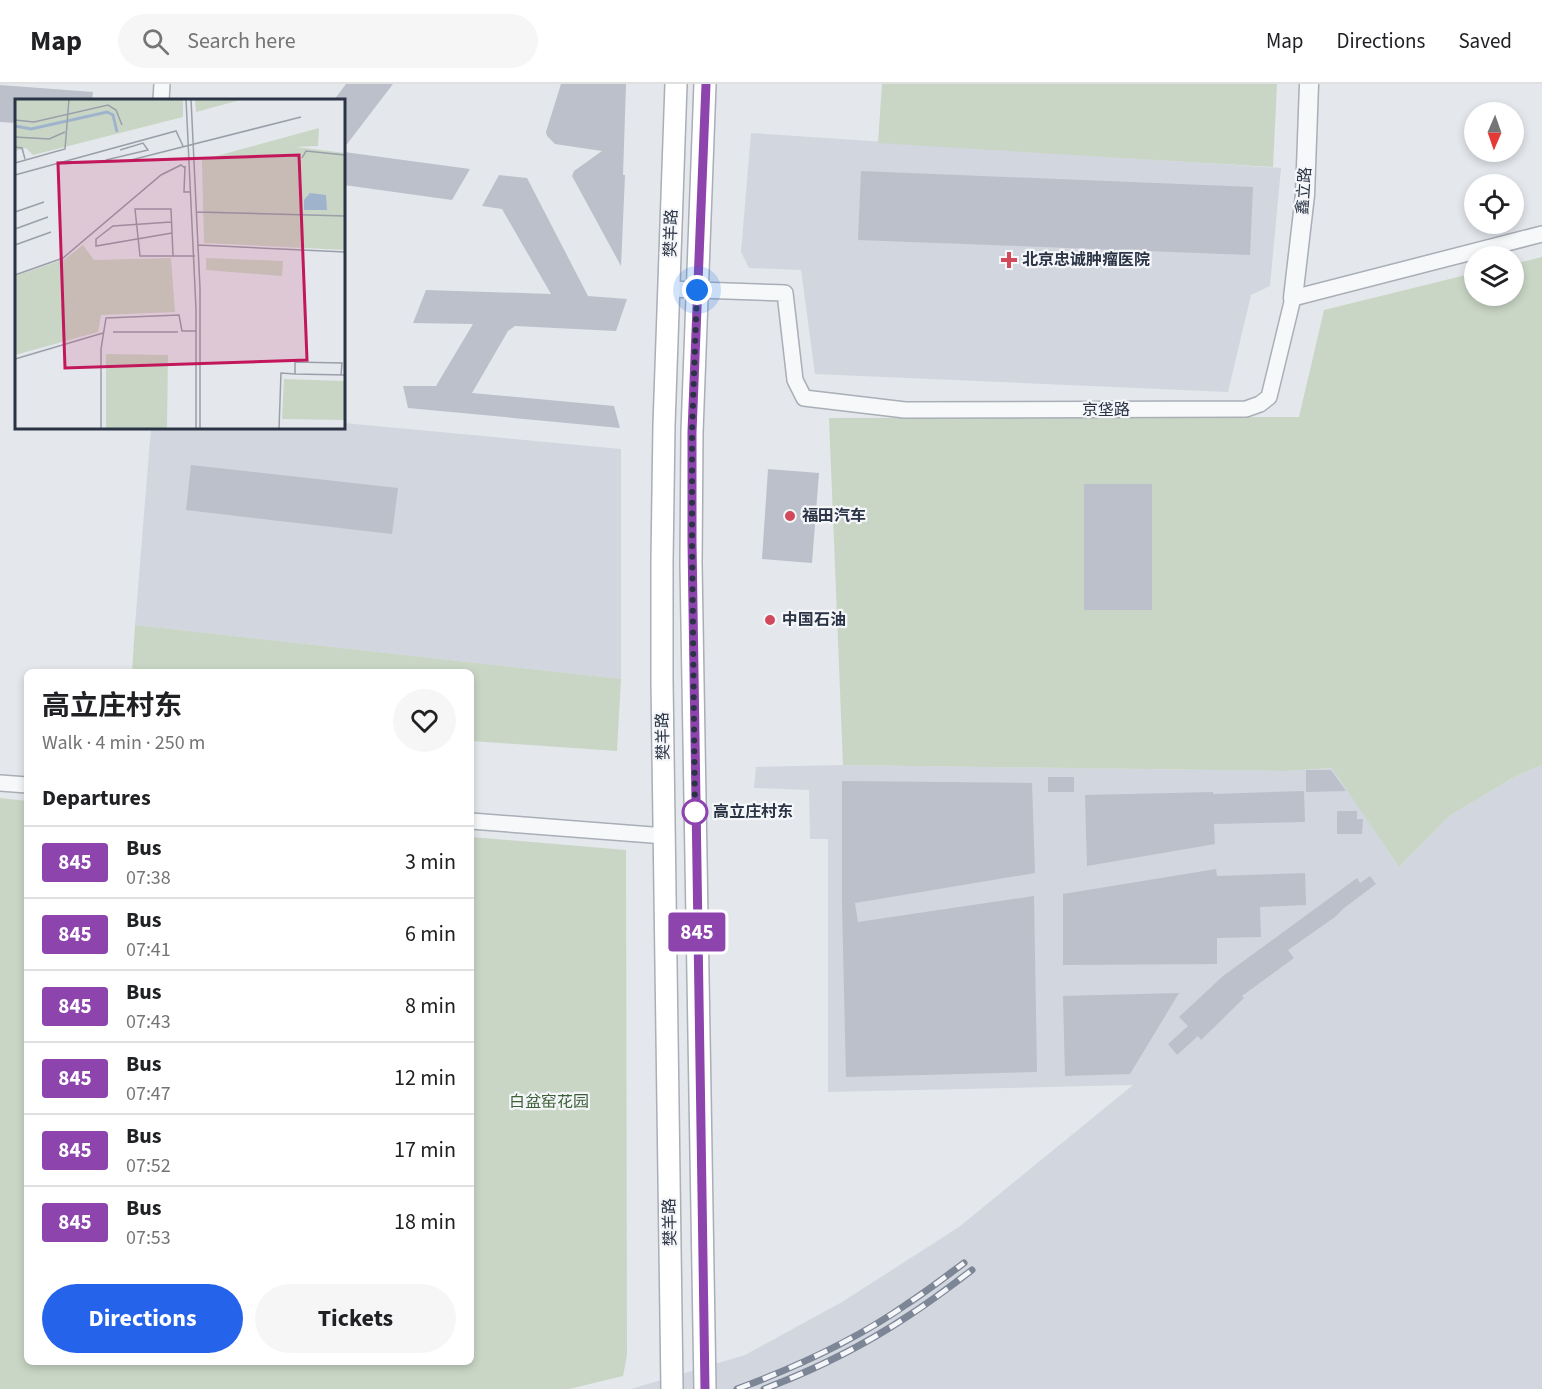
<!DOCTYPE html>
<html lang="en">
<head>
<meta charset="utf-8">
<style>
	:root { --surface:#fff; --page:#f6f6f6; --text:#202124; --muted:#757577; --line:#e0e0e0; --accent:#2563eb }
	body { margin:0; font-family:"Source Sans 3","Noto Sans SC",sans-serif; background:var(--page); color:var(--text); height:100vh; display:flex; flex-direction:column; font-size:22px; white-space:nowrap }
	* { box-sizing:border-box; margin:0 }
	p { font-size:20px; color:var(--muted) }
	.icon { flex:none; width:33px; height:33px; fill:none; stroke:currentColor; stroke-width:2; stroke-linecap:round; stroke-linejoin:round }
	.map { position:relative; flex:1; overflow:hidden }
	.side { position:absolute; left:24px; top:585px; width:450px; height:696px; display:flex; flex-direction:column; background:var(--surface); border-radius:9px; box-shadow:0 3px 9px #0003 }
	.side>* { flex:none }
	.badge { padding:0 12px; border-radius:4px; font-size:21px; line-height:39px }
	.needle { width:39px; rotate:182deg }
	.tools { position:absolute; left:1464px; top:18px; display:grid; gap:12px }
	.tools a { display:grid; place-items:center; width:60px; height:60px; border-radius:50%; background:var(--surface); box-shadow:0 3px 9px #0003; font-size:30px }
	.you { position:absolute; width:30px; height:30px; margin:-15px; border:4px solid #fff; border-radius:50%; background:#1a73e8; box-shadow:0 0 0 9px #1a73e833 }
	.map>.badge { position:absolute; translate:-50% -50%; box-shadow:0 0 0 3px #fff }
	h2 { padding:0 18px; font-size:22px; line-height:54px }
	.round { display:grid; place-items:center; flex:none; width:63px; height:63px; border-radius:32px; background:var(--page) }
	.summary { display:flex; align-items:center; justify-content:space-between; height:102px; padding:0 18px }
	h1 { font-size:28px; font-weight:700; line-height:45px }
	.action { display:flex; gap:12px; margin-top:auto; padding:12px 18px }
	.action a { flex:1; height:69px; border-radius:36px; background:var(--accent); color:#fff; font-size:24px; font-weight:700; line-height:69px; text-align:center }
	.action a+a { background:var(--page); color:var(--text) }
	ul { padding:0; list-style:none }
	li { display:flex; align-items:center; gap:18px; height:72px; padding:0 18px; border-top:2px solid var(--line) }
	li div { flex:1 }
	li b { display:block; font-size:22px }
	li em { font-style:normal }
	li .badge { min-width:66px; font-weight:700; text-align:center }
	header { display:flex; align-items:center; gap:36px; box-sizing:border-box; height:84px; padding:0 30px; background:var(--surface); border-bottom:2px solid var(--line) }
	header strong { font-size:28px }
	nav { display:flex; gap:33px; margin-inline-start:auto; font-size:21px }
	.search { width:420px; height:54px; background:var(--page); display:flex; align-items:center; gap:15px; box-sizing:border-box; padding:0 21px; border-radius:33px; color:var(--muted); font-size:22px }
	.map>svg:first-child { display:block }
</style>
</head>
<body>
<header>
<strong>Map</strong>
<div class="search"><svg class="icon" aria-label="search" viewBox="0 0 24 24"><circle cx="10" cy="10" r="6"/><path d="M15 15l6 6"/></svg>Search here</div>
<nav><a>Map</a><a>Directions</a><a>Saved</a></nav>
</header>
<div class="map">
<svg width="1542" height="1305" viewBox="0 0 1542 1305">
	<rect width="100%" height="100%" fill="#e4e7ec"/>
	<path fill="#d2d6de" d="M 751,49 L 1281,84 L 1270,202 L 1251,211 L 1228,308 L 815,290 L 801,186 L 749,184 L 741,168 Z
		M 344,339 L 621,365 L 621,595 L 135,541 L 151,344 L 344,344 Z
		M 843,681 L 1285,687 L 1333,684 L 1399,783 L 1449,732 L 1516,692 L 1542,681 L 1542,1305 L 631,1305 L 745,1271 L 842,1218 L 959,1143 L 1133,1001 L 828,1008 L 828,755 L 810,755 L 809,706 L 754,704 L 756,683 Z"/>
	<path fill="#c9d6c5" d="M 882,0 L 1277,0 L 1273,83 L 878,59 Z
		M 1542,173 L 1542,681 L 1516,692 L 1449,732 L 1399,783 L 1332,684 L 1285,687 L 843,681 L 829,334 L 1299,333 L 1324,226 L 1474,189 L 1474,212 L 1514,212 L 1514,180 Z
		M 135,541 L 621,595 L 617,667 L 471,657 L 471,588 L 132,588 Z
		M 0,714 L 27,717 L 27,1278 L 471,1278 L 471,753 L 626,766 L 627,1271 L 623,1292 L 569,1305 L 0,1305 Z"/>
	<path fill="#bbc0ca" d="M 346,0 L 393,0 L 344,64 L 344,16 L 334,16 Z
		M 561,0 L 626,0 L 623,91 L 625,91 L 621,182 L 572,92 L 574,87 L 602,67 L 555,60 L 547,52 L 546,48 Z
		M 0,1 L 93,8 L 92,16 L 16,16 L 16,39 L 0,38 Z
		M 344,68 L 470,85 L 452,116 L 344,101 Z
		M 861,87 L 1253,103 L 1250,171 L 858,156 Z
		M 499,91 L 527,94 L 588,212 L 627,215 L 616,247 L 515,242 L 508,247 L 472,309 L 614,322 L 620,344 L 408,324 L 403,302 L 436,302 L 473,240 L 413,239 L 426,206 L 551,210 L 502,125 L 482,122 Z
		M 191,381 L 398,404 L 392,450 L 186,426 Z
		M 768,385 L 819,389 L 812,479 L 762,475 Z
		M 1084,400 L 1152,400 L 1152,526 L 1084,526 Z
		M 1306,686 L 1331,686 L 1346,707 L 1306,708 Z
		M 1048,693 L 1074,693 L 1074,708 L 1048,708 Z
		M 842,697 L 1032,699 L 1035,789 L 855,819 L 858,838 L 1034,812 L 1037,988 L 846,993 L 842,821 Z
		M 1304,707 L 1305,738 L 1214,740 L 1215,760 L 1087,782 L 1085,711 L 1213,708 L 1213,710 Z
		M 1337,727 L 1357,727 L 1357,735 L 1363,735 L 1362,750 L 1337,750 Z
		M 1216,785 L 1217,792 L 1305,789 L 1306,821 L 1260,823 L 1261,853 L 1217,854 L 1217,880 L 1063,881 L 1063,810 Z
		M 1370,792 L 1376,800 L 1344,824 L 1335,833 L 1288,866 L 1294,874 L 1242,912 L 1244,914 L 1201,956 L 1198,952 L 1177,971 L 1168,960 L 1188,942 L 1179,933 L 1223,892 L 1357,794 L 1360,799 Z
		M 1179,909 L 1130,990 L 1065,992 L 1063,912 Z"/>
	<g fill="none" stroke-linecap="round" stroke-linejoin="round">
		<g stroke="#a9aeb7" stroke-width="18">
			<path id="minor" d="M 161,16 L 162,0
				M 669,205 L 785,209 L 795,296 L 804,314 L 905,326 L 1246,325 L 1260,320 L 1269,313 L 1293,214 L 1542,150
				M 0,699 L 27,701
				M 471,737 L 665,752"/>
		</g>
		<g stroke="#a9aeb7" stroke-width="21">
			<path id="tertiary" d="M 1293,214 L 1305,111 L 1309,0"/>
		</g>
		<g stroke="#a9aeb7" stroke-width="24">
			<path id="secondary" d="M 672,1305 L 662,597 L 662,477 L 664,341 L 676,0
				M 705,1305 L 691,480 L 692,348 L 705,0"/>
		</g>
		<use href="#minor" stroke="#f7f8fa" stroke-width="15"/>
		<use href="#tertiary" stroke="#f7f8fa" stroke-width="18"/>
		<use href="#secondary" stroke="#fff" stroke-width="21"/>
		<g stroke="#7d8696" stroke-width="7">
			<path id="rail" d="M 737,1305 C 794,1284 857,1255 907,1220 C 927,1207 945,1193 964,1179
				M 764,1305 C 814,1286 863,1262 908,1232 C 930,1218 951,1202 972,1186"/>
		</g>
		<use href="#rail" stroke="#f4f6f9" stroke-width="4.5" stroke-dasharray="14" stroke-linecap="butt"/>
	</g>
	<g fill="none" stroke-linecap="round" stroke-linejoin="round">
		<g stroke="#fff" stroke-width="14">
			<path id="line" d="M 705,1305 L 692,458 L 692,348 L 706,0"/>
		</g>
		<use href="#line" stroke="#8e44ad" stroke-width="9"/>
		<path stroke="#2b3445" stroke-width="6" stroke-dasharray="0 10.8" d="M 695,728 L 695,730 L 692,458 L 692,348 L 697,206"/>
	</g>
	<g fill="#d1495b" stroke="#f4f6f9" stroke-width="2">
		<path d="M1006 167h6v6h6v6h-6v6h-6v-6h-6v-6h6z"/>
		<circle cx="790" cy="432" r="6"/>
		<circle cx="770" cy="536" r="6"/>
	</g>
	<circle fill="#fff" stroke="#8e44ad" stroke-width="3" cx="695" cy="728" r="12"/>
	<g text-anchor="middle" dominant-baseline="central" stroke-width="4.5" stroke-linejoin="round" paint-order="stroke">
		<g font-size="16" fill="#2b3445" stroke="#f4f6f9">
			<text transform="translate(1304 107) rotate(-86)">鑫立路</text>
			<text transform="translate(671 149) rotate(-88)">樊羊路</text>
			<text x="1106" y="326">京垡路</text>
			<text transform="translate(663 652) rotate(-91)">樊羊路</text>
			<text transform="translate(670 1138) rotate(-91)">樊羊路</text>
		</g>
		<g font-size="16" font-weight="bold" fill="#2b3445" stroke="#f4f6f9" text-anchor="start">
			<text x="1022" y="176">北京忠诚肿瘤医院</text>
			<text x="802" y="432">福田汽车</text>
			<text x="782" y="536">中国石油</text>
		</g>
		<g font-size="16" font-weight="bold" fill="#2b3445" stroke="#f4f6f9" text-anchor="start">
			<text x="713" y="728">高立庄村东</text>
		</g>
		<g font-size="16" fill="#3f6138" stroke="#f4f6f9">
			<text x="549" y="1018">白盆窑花园</text>
		</g>
	</g>
	<g transform="translate(15 15)">
		<rect width="330" height="330" fill="#e4e7ec"/>
		<path d="M 0,0 L 168,0 L 168,18 L 18,56 L 11,49 L 0,52 ZM 180,0 L 229,0 L 181,13 ZM 304,29 L 303,47 L 281,48 L 330,54 L 330,151 L 189,144 L 187,61 ZM 68,146 L 79,161 L 156,159 L 160,213 L 86,216 L 83,233 L 0,256 L 0,177 L 50,160 ZM 191,159 L 268,162 L 267,177 L 191,171 ZM 91,255 L 153,256 L 152,330 L 91,330 ZM 269,280 L 330,282 L 330,321 L 267,320 Z" fill="#c9d6c5"/>
		<path d="M 295,94 L 311,96 L 312,111 L 289,111 L 289,101 Z" fill="#9fb4cc"/>
		<path fill="none" stroke="#9fb4cc" stroke-width="3" d="M 0,27 L 16,30 L 92,13 L 98,16 L 102,33"/>
		<path fill="none" stroke="#9a9fa9" stroke-width="1.5" d="M 171,0 L 181,210 L 181,330M 176,0 L 185,189 L 185,330M 0,21 L 19,23 L 93,6 L 101,11 L 107,26M 0,38 L 34,40 L 50,33M 0,48 L 7,49 L 10,60M 287,59 L 291,52 L 330,56M 91,61 L 133,51 L 128,44 L 105,51M 0,64 L 50,50 L 54,0M 39,65 L 112,62 L 286,18M 170,67 L 169,93 L 176,93M 0,76 L 161,32 L 168,47M 0,113 L 29,103M 182,113 L 330,117M 156,123 L 98,127 L 81,140 L 81,147 L 157,134M 0,130 L 33,118M 0,146 L 36,133M 183,146 L 330,153M 158,157 L 156,110 L 120,110 L 125,157 L 180,157M 0,176 L 48,159 L 146,76 L 166,66 L 170,69M 98,233 L 163,233M 0,260 L 88,234M 326,276 L 327,264 L 280,263 L 280,275 L 330,276M 86,330 L 86,250 L 91,219 L 164,216 L 167,232 L 181,232M 264,330 L 266,274 L 280,275"/>
		<path fill="#c2185b" fill-opacity="0.15" stroke="#c2185b" stroke-width="3" d="M 284,56 L 292,261 L 50,269 L 43,64 Z"/>
		<rect width="330" height="330" fill="none" stroke="#2b3445" stroke-width="3"/>
	</g>
</svg>
<div class="tools">
<a><svg class="needle" viewBox="-14 -14 28 28"><path d="M0-13l5 13h-10z" fill="#e53935"/><path d="M0 13l5-13h-10z" fill="#757577"/></svg></a>
<a><svg class="icon" aria-label="locate" viewBox="0 0 24 24"><circle cx="12" cy="12" r="6"/><path d="M12 2v4M12 18v4M2 12h4M18 12h4"/></svg></a>
<a><svg class="icon" aria-label="layers" viewBox="0 0 24 24"><path d="M12 4l9 5-9 5-9-5zM3 14l9 5 9-5"/></svg></a>
</div>
<div class="you" style="left:697px;top:206px"></div>
<b class="badge" style="left:697px;top:848px;background:#8e44ad;color:#fff">845</b>
<section class="side">
<div class="summary"><div><h1>高立庄村东</h1><p>Walk · 4 min · 250 m</p></div><a class="round"><svg class="icon" aria-label="heart" viewBox="0 0 24 24"><path d="M12 20l-8-8c-3-5 5-10 8-4 3-6 11-1 8 4z"/></svg></a></div>
<h2>Departures</h2>
<ul>
<li><span class="badge" style="background:#8e44ad;color:#fff">845</span><div><b>Bus</b><p>07:38</p></div><em>3 min</em></li>
<li><span class="badge" style="background:#8e44ad;color:#fff">845</span><div><b>Bus</b><p>07:41</p></div><em>6 min</em></li>
<li><span class="badge" style="background:#8e44ad;color:#fff">845</span><div><b>Bus</b><p>07:43</p></div><em>8 min</em></li>
<li><span class="badge" style="background:#8e44ad;color:#fff">845</span><div><b>Bus</b><p>07:47</p></div><em>12 min</em></li>
<li><span class="badge" style="background:#8e44ad;color:#fff">845</span><div><b>Bus</b><p>07:52</p></div><em>17 min</em></li>
<li><span class="badge" style="background:#8e44ad;color:#fff">845</span><div><b>Bus</b><p>07:53</p></div><em>18 min</em></li>
</ul>
<div class="action"><a>Directions</a><a>Tickets</a></div>
</section>
</div>
</body>
</html>
